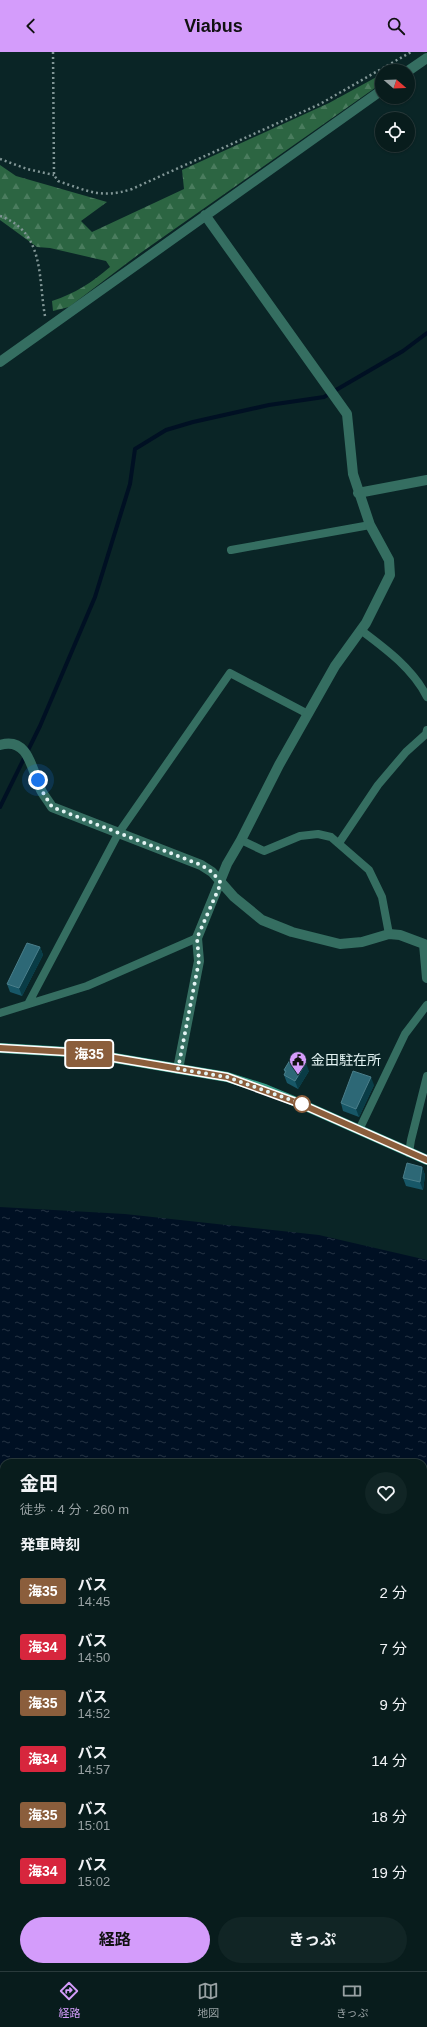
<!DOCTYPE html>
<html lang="ja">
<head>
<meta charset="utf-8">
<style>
	:root { --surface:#081c1c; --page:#112525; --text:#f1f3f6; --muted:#98a1a3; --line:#293a3b; --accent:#d49cfb }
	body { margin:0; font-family:Helvetica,"Noto Sans JP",sans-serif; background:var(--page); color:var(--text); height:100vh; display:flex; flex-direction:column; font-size:15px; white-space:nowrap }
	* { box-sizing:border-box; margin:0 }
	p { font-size:13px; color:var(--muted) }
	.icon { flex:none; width:22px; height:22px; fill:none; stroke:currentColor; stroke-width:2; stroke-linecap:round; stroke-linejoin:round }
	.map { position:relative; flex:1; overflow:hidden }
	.drawer { position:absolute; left:0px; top:1407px; width:427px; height:512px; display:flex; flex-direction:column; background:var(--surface); border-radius:12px 12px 0 0; box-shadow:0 1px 3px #0004,0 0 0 1px var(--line) }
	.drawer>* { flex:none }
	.badge { padding:0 8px; border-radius:3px; font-size:14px; line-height:26px }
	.needle { width:26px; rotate:109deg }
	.buttons { position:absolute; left:375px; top:12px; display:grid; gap:8px }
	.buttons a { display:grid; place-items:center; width:40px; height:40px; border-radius:50%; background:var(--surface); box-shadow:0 1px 3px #0004,0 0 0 1px var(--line); font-size:20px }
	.you { position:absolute; width:20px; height:20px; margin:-10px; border:3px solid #fff; border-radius:50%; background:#1a73e8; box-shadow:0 0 0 6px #1a73e833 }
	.map>.badge { position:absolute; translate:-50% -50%; box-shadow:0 0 0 2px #fff }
	h2 { padding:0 20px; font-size:15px; line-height:36px }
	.round { display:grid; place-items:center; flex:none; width:42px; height:42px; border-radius:21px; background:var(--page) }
	.head { display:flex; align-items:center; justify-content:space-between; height:68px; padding:0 20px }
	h1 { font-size:19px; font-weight:700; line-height:30px }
	.button { display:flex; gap:8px; margin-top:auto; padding:8px 20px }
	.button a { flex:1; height:46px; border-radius:24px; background:var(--accent); color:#111; font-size:16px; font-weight:700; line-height:46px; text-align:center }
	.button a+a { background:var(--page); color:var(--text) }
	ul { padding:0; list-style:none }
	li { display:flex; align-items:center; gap:12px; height:56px; padding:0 20px }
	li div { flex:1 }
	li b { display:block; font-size:15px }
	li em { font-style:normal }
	li .badge { min-width:44px; font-weight:700; text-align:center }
	header { display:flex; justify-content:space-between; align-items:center; height:52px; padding:0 20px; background:var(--accent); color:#111; font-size:18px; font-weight:700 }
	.menu { display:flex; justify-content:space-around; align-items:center; height:56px; border-top:1px solid var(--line); background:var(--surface); font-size:11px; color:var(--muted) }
	.menu a { display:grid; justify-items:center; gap:2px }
	.menu .selected { color:var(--accent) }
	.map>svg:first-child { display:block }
</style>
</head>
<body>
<header><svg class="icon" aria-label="back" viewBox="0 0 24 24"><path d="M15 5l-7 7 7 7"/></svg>Viabus<svg class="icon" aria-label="search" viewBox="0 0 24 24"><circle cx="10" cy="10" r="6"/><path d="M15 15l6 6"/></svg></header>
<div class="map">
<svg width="427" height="1919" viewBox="0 0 427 1919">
	<defs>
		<pattern id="forest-firs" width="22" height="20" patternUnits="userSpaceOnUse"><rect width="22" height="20" fill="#2c6542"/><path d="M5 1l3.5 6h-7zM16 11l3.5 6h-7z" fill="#4a7c5e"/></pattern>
		<pattern id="water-ripples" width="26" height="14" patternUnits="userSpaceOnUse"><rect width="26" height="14" fill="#001023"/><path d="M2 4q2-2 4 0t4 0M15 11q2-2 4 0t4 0" fill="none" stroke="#253344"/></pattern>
	</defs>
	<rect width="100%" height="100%" fill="#0a2526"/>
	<path fill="url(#forest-firs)" d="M 382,22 L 382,31 L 139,202 L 69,255 L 53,259 L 52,249 C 76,241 91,231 110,215 L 106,209 L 50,196 L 37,195 L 0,168 L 0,113 L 16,124 L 107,150 L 81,169 L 92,180 L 184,137 L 182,118 L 329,51 Z"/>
	<path fill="url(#water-ripples)" fill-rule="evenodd" d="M 0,1155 L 125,1162 L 319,1183 L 427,1208 L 427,1919 L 0,1919 ZM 4,1411 L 423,1411 L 423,1915 L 4,1915 Z"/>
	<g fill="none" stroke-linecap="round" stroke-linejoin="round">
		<path stroke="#001023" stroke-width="4" d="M 0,755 L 40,674 L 95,545 L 130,432 L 135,397 L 166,378 L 193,370 L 269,353 L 324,345 L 403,299 L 427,281"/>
		<path stroke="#819696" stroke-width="2.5" stroke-dasharray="2 3" stroke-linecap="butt" d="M 53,0 L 54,123 L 58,129 C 88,139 101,147 132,137 L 320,52 L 411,0
			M 0,107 L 27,117 L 54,123
			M 0,164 C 45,180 38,226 45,264"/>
		<path stroke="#356e61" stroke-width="8" d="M 231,498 L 370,473
			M 362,579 C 386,597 413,617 427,645
			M 241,788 L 264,799 L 300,784 L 318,782 L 331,785 L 369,818 L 382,845 L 389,882
			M 339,791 L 378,733 L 406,700 L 426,682 L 427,678
			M 28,952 L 118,782 L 230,621 L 308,662
			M 0,961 L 87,934 L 197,886
			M 359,1078 L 405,982 L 427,953
			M 409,1101 L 411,1088 L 427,1024"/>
		<path stroke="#356e61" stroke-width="10" d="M 408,19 L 427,6
			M 0,310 L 382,38
			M 358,441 L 427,428
			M 0,693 C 30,684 32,721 42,740 C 45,745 49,750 52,755 L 201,813 L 212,820 L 234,845 L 262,868 L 292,880 L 340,892 L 362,890 L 389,882 L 400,883 L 424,892
			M 424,892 L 427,926
			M 178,1017 L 199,909 L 197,886 L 227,812 L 241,788 L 279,713 L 335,614 L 366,571 L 390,523 L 389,508 L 370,473 L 353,422 L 347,362 L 205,163"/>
		<path stroke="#379b86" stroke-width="10" d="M 0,996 L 85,1001 L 227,1025 L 265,1037 L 301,1052 L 427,1108"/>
	</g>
	<path fill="#175767" d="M 40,895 L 43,903 L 22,944 L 10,940 L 7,932 Z
		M 284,1018 L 309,1019 L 298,1037 L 287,1031 L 284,1023 L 285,1021 Z
		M 374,1033 L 359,1065 L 343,1059 L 341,1051 Z
		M 422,1115 L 425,1123 L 423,1138 L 406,1134 L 403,1126 Z"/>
	<path fill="#093c46" d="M 40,895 L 43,903 L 22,944 L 19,936 Z
		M 306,1011 L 309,1019 L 298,1037 L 295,1029 Z
		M 371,1025 L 374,1033 L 359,1065 L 356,1057 Z
		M 422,1115 L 425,1123 L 423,1138 L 420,1130 Z"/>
	<path fill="#2d6876" stroke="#4a7e8a" d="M 27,891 L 40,895 L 19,936 L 7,932 Z
		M 293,1003 L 306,1011 L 295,1029 L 284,1023 L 286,1019 L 284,1018 Z
		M 353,1019 L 371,1025 L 356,1057 L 341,1051 Z
		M 407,1111 L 422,1115 L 420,1130 L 403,1126 Z"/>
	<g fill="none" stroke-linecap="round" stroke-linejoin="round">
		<g stroke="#fff" stroke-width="9">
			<path id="line" d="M 0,996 L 85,1001 L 227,1025 L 301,1052 L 427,1108"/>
		</g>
		<use href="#line" stroke="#8b5e3c" stroke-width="6"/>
		<path stroke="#e4f4f4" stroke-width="4" stroke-dasharray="0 7.2" d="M 38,728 L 42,739 L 52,755 L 201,813 L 212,820 L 221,831 L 197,886 L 199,909 L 178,1017 L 227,1025 L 302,1052"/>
	</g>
	<defs>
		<g id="civic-pin" transform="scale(0.9)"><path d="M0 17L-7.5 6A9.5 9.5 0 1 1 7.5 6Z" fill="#d49cfb" stroke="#0a2526"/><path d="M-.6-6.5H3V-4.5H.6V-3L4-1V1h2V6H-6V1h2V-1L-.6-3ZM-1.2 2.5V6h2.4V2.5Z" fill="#111"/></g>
	</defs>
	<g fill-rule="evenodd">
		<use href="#civic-pin" x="298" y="1008"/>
	</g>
	<circle fill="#fff" stroke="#8b5e3c" stroke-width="2" cx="302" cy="1052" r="8"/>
	<g text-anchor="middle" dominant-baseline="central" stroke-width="3.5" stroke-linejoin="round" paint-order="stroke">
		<g font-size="14" fill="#e4f4f4" stroke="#0a2526" text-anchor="start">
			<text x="311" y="1008">金田駐在所</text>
		</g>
	</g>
</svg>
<div class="buttons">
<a><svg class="needle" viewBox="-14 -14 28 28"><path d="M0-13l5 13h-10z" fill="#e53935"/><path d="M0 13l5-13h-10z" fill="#98a1a3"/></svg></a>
<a><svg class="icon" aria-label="locate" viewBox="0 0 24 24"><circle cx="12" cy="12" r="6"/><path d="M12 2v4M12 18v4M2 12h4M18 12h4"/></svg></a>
</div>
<div class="you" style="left:38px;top:728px"></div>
<b class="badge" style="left:89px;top:1002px;background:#8b5e3c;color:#fff">海35</b>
<section class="drawer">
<div class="head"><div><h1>金田</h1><p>徒歩 · 4 分 · 260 m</p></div><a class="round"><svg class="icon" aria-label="heart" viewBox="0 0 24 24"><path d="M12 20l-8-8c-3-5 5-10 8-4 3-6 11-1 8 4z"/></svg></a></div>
<h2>発車時刻</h2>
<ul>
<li><span class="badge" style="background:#8b5e3c;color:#fff">海35</span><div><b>バス</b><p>14:45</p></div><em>2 分</em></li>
<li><span class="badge" style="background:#d7263d;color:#fff">海34</span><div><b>バス</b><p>14:50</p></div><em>7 分</em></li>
<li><span class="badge" style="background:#8b5e3c;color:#fff">海35</span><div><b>バス</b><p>14:52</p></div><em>9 分</em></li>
<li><span class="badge" style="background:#d7263d;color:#fff">海34</span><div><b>バス</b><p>14:57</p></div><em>14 分</em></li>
<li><span class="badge" style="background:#8b5e3c;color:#fff">海35</span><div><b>バス</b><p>15:01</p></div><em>18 分</em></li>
<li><span class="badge" style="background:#d7263d;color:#fff">海34</span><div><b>バス</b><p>15:02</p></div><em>19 分</em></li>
</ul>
<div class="button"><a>経路</a><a>きっぷ</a></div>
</section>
</div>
<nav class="menu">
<a class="selected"><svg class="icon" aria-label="directions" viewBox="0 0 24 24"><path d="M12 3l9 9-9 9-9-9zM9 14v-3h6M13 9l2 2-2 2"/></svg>経路</a>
<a><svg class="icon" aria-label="map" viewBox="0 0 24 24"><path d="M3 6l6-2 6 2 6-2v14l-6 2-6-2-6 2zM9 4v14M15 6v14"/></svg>地図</a>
<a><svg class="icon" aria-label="tickets" viewBox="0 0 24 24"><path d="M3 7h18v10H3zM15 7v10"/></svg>きっぷ</a>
</nav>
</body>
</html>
